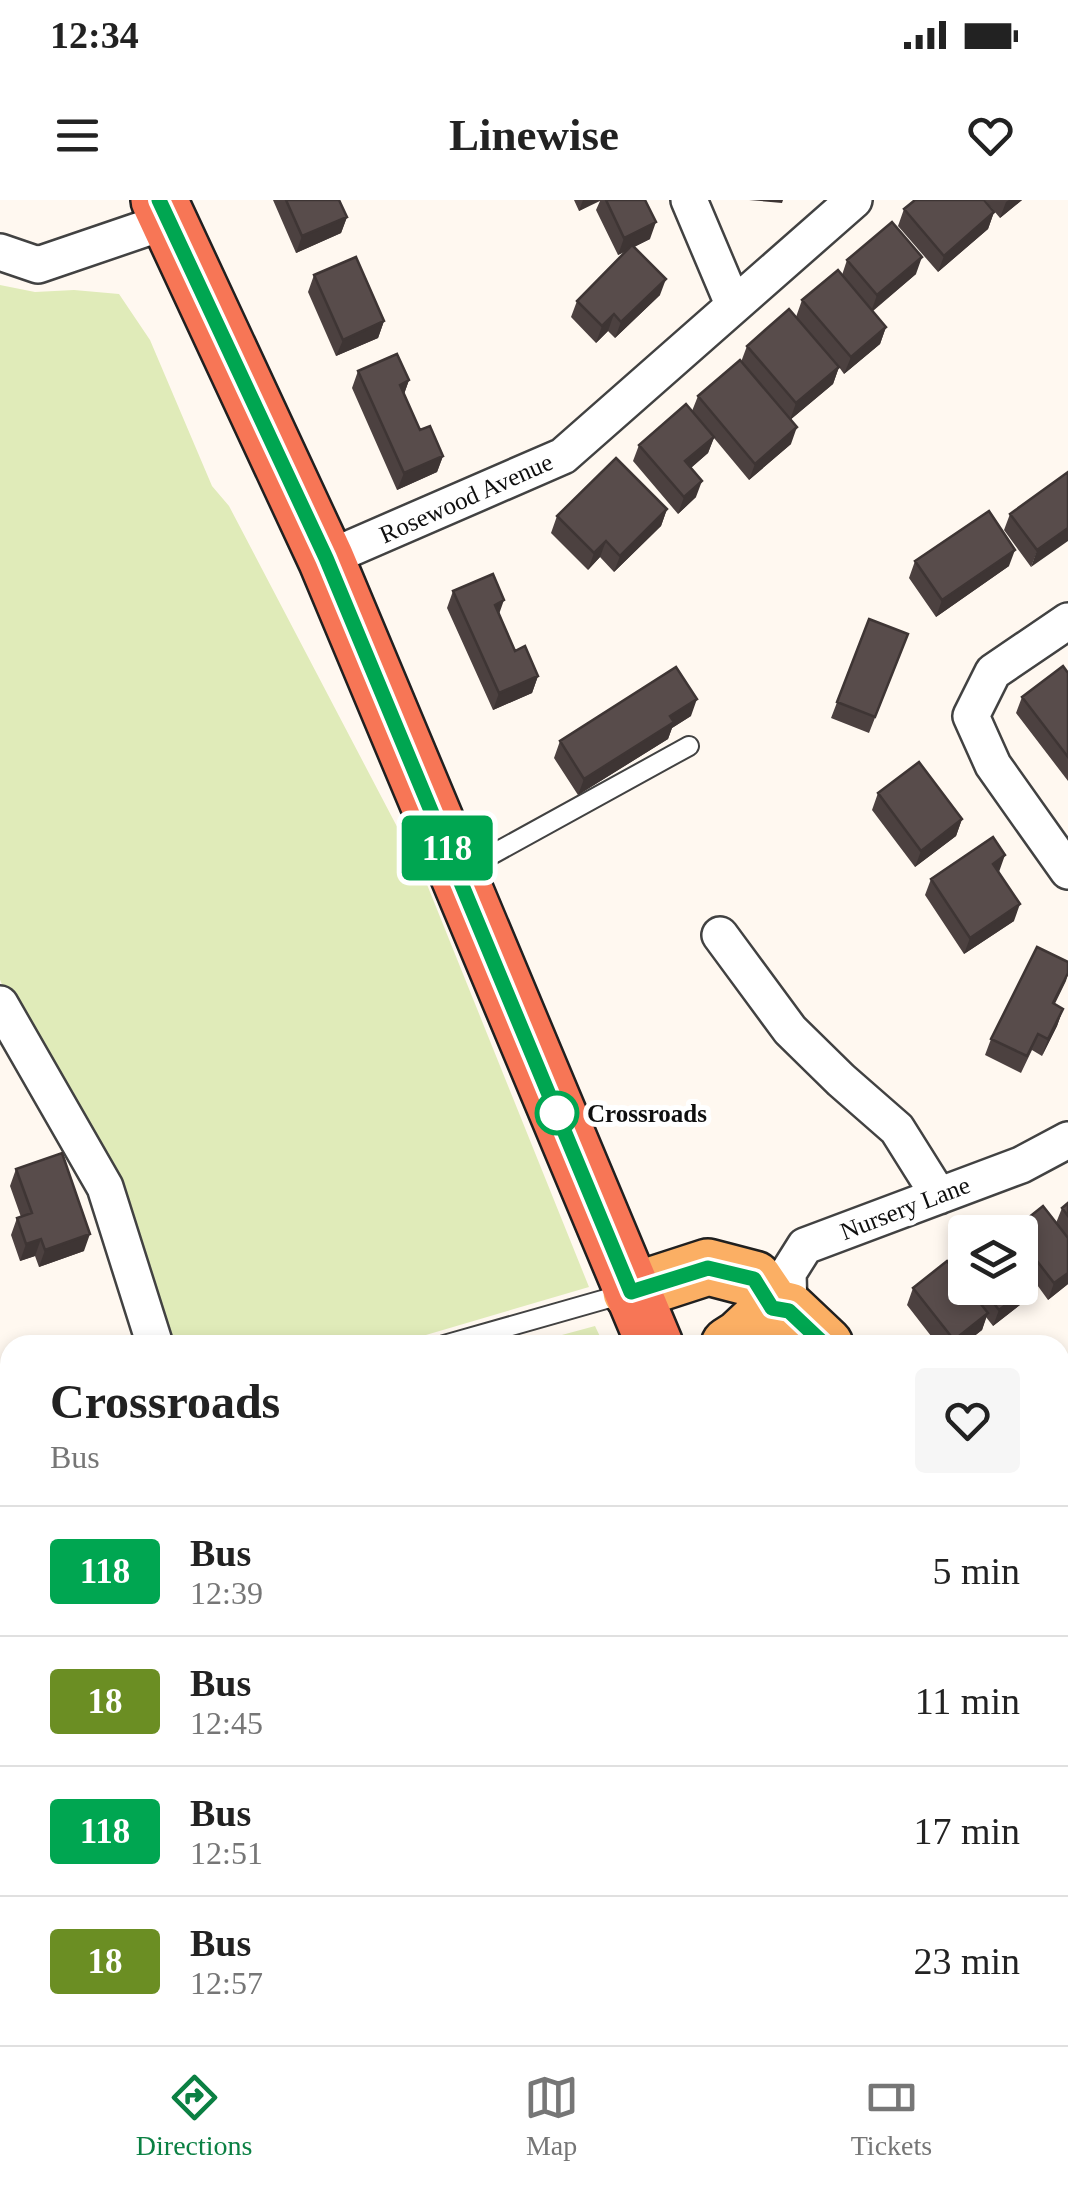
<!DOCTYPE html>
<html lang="en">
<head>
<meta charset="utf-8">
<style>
	:root { --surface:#fff; --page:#f6f6f6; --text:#222; --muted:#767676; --line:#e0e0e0; --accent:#0b8043 }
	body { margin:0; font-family:Georgia,serif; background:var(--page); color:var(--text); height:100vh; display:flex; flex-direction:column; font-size:38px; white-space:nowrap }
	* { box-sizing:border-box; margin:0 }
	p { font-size:32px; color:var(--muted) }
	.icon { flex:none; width:55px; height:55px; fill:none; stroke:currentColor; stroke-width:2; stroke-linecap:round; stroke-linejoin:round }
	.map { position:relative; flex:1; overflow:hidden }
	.panel { position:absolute; left:0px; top:1135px; width:1070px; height:710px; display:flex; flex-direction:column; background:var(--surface); border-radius:30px 30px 0 0; box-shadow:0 5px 15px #0003 }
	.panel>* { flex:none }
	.badge { padding:0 20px; border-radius:8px; font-size:35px; line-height:65px }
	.buttons { position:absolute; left:948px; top:1015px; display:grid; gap:20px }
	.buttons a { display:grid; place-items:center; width:90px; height:90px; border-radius:10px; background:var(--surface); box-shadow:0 5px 15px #0003; font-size:50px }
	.map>.badge { position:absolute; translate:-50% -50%; box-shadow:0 0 0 5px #fff }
	.round { display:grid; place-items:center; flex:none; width:105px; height:105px; border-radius:10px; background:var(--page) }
	.summary { display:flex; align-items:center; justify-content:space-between; height:170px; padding:0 50px }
	h1 { font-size:48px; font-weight:800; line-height:75px }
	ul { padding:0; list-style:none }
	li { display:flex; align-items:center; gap:30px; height:130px; padding:0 50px; border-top:2px solid var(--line) }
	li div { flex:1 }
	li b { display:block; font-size:38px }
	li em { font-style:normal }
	li .badge { min-width:110px; font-weight:700; text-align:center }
	.status { display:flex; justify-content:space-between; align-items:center; height:70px; padding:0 50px; background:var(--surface); direction:ltr }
	.status svg { height:28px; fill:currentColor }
	header { display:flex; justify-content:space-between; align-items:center; height:130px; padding:0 50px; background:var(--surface); font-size:45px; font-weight:800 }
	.menu { display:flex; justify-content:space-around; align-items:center; height:140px; border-top:2px solid var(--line); background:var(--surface); font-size:28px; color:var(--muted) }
	.menu a { display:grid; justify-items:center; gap:5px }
	.menu .on { color:var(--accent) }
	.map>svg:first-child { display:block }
</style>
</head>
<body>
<div class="status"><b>12:34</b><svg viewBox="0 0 49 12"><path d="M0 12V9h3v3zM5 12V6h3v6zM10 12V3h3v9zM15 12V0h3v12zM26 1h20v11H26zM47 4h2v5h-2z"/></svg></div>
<header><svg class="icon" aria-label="menu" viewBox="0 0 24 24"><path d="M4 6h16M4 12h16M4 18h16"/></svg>Linewise<svg class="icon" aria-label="heart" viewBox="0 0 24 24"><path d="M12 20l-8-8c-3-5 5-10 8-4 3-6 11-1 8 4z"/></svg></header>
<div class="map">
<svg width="1068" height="1845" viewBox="0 0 1068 1845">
	<rect width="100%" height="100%" fill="#fff8f0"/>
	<path fill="#e0ebb9" d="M 0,85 L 35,92 L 74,90 L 119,94 L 150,140 L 212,286 L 229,306 L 426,682 L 589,1087 L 392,1145 L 164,1145 L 0,780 Z
		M 595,1126 L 604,1145 L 525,1145 Z"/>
	<path fill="#c8dc98" d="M 324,1835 L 674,1835 L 666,1845 L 316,1845 Z"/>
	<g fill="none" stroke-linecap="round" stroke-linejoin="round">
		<g stroke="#424242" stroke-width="22">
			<path id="lane" d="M 462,671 L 689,546
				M 444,1145 L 627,1093"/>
		</g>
		<g stroke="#424242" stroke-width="40">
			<path id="street" d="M 689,0 L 733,104
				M 0,52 L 38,65 L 167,21
				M 326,359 L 563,256 L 854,0
				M 1068,421 L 993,472 L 971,516 L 993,565 L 1068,671
				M 720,735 L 790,830 L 841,880 L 897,929 L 939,996
				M 0,804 L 105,987 L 155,1145
				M 789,1111 L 788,1073 L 805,1046 L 1021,965 L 1068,940
				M 0,1307 L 10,1300
				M 726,1845 L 737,1835"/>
		</g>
		<g stroke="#202020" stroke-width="60">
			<path id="primary" d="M 631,1092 L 708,1067 L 754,1079 L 773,1107 L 789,1111 L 825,1145
				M 729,1145 L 740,1138 L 773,1107
				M 1060,1390 L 1068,1397"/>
		</g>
		<g stroke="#202020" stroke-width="60">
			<path id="highway" d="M 159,0 L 326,359 L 655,1145
				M 947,1835 L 951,1845"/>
		</g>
		<use href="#lane" stroke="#fff" stroke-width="18"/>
		<use href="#street" stroke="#fff" stroke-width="35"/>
		<use href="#primary" stroke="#fbaf64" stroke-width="55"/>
		<use href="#highway" stroke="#f77656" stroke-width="55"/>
	</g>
	<path fill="#4c4140" d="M 273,0 L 339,0 L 347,17 L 341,33 L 296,53 Z
		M 574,0 L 645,0 L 650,39 L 634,47 L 660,95 L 615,138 L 608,131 L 596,143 L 571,117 L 577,101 L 628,50 L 618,55 L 596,10 L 600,1 L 579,11 Z
		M 985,0 L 1022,0 L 1000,18 Z
		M 904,9 L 994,12 L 988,29 L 938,72 L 898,26 Z
		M 847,60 L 916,74 L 873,111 L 886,127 L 880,144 L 844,174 L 839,167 L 833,184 L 790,220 L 791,244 L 749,280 L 714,238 L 708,253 L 691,268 L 696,297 L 678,314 L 633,261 L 639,245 L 692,211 L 698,196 L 741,162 L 747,146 L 796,117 L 802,100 L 842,75 Z
		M 314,75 L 384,121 L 378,138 L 336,156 L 308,92 Z
		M 358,171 L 409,180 L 404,194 L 420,230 L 443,256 L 437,272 L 397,290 L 352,188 Z
		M 1068,272 L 1031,367 L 1004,330 L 1010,314 Z
		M 667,309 L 661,326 L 614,372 L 600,357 L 588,370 L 551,333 L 557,316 Z
		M 915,361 L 1009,366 L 936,417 L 909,378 Z
		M 453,391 L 499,414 L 515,451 L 538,476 L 532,493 L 493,510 L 447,408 Z
		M 869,419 L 908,434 L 869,533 L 831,518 Z
		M 1068,473 L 1068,581 L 1016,513 L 1022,497 Z
		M 691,516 L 672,528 L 668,539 L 578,595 L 554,558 L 560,541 Z
		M 878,593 L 962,619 L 956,636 L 915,667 L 872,610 Z
		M 999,672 L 1014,721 L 964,754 L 925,695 L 931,679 Z
		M 1054,804 L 1063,809 L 1057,826 L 1042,856 L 1032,850 L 1021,873 L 985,855 L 991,839 Z
		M 16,969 L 84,1051 L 39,1067 L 35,1056 L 20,1061 L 11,1035 L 17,1018 L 21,1017 L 10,986 Z
		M 1068,1003 L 1068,1084 L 1048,1100 L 1035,1082 L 1029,1098 L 993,1126 L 986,1117 L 982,1130 L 963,1145 L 938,1145 L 907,1105 L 913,1088 L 953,1069 L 957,1056 L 965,1050 L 965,1088 L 1020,1088 L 1020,1032 L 1012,1032 L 1013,1030 L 1056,1023 L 1062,1008 Z
		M 789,1835 L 853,1835 L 856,1845 L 791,1845 Z
		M 1028,1835 L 1060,1835 L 1068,1845 L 1024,1845 Z"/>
	<path fill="#3e3534" d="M 583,0 L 600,0 L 579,11 Z
		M 749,0 L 783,0 L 782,3 Z
		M 1009,0 L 1022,0 L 1000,18 L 1006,2 Z
		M 994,12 L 988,29 L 938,72 L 944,56 Z
		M 347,17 L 341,33 L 296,53 L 302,36 Z
		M 656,22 L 650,39 L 618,55 L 624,38 Z
		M 922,57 L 916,74 L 871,112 L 877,95 Z
		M 666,79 L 660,95 L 615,138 L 621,122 Z
		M 614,114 L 608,131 L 596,143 L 602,126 Z
		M 384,121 L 378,138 L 336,156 L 343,140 Z
		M 886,127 L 880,144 L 844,174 L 851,157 Z
		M 839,167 L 833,184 L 790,220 L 796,203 Z
		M 409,180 L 403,197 L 400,185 Z
		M 797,227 L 791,244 L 749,280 L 755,264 Z
		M 714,237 L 708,253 L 679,278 L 685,261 Z
		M 443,256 L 437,272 L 397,290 L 404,273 Z
		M 702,281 L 696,297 L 678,314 L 684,297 Z
		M 667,309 L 661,326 L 614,372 L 620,356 Z
		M 1068,328 L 1068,341 L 1031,367 L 1037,350 Z
		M 606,341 L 600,357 L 588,370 L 594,353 Z
		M 1015,350 L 1009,366 L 936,417 L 942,400 Z
		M 504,400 L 498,417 L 495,405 Z
		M 538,476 L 532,493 L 493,510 L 499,493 Z
		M 697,499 L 691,516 L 672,528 L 668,539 L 578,595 L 584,579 L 670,516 Z
		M 962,619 L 956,636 L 915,667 L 921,651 Z
		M 1005,655 L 999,672 L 993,664 Z
		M 1020,704 L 1014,721 L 964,754 L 970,738 Z
		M 1068,773 L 1066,781 L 1047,820 L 1053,803 Z
		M 1063,809 L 1057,826 L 1042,856 L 1048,839 Z
		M 90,1034 L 84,1051 L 39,1067 L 45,1050 Z
		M 41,1039 L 35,1056 L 20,1061 L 26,1044 Z
		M 1068,1073 L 1068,1084 L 1048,1100 L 1054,1083 Z
		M 1035,1082 L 1029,1098 L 993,1126 L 999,1110 Z
		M 988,1113 L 982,1130 L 963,1145 L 952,1145 L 954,1140 Z"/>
	<path fill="#584c4b" stroke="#3e3534" stroke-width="2.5" d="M 286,0 L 339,0 L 347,17 L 302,36 Z
		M 606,0 L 645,0 L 656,22 L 624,38 Z
		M 915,0 L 984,0 L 994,12 L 944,56 L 904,9 Z
		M 892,22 L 922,57 L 877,95 L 847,60 Z
		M 632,45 L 666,79 L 621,122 L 614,114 L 602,126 L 577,101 Z
		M 356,57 L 384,121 L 343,140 L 314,75 Z
		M 838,70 L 886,127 L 851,157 L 802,100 Z
		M 789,109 L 839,167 L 796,203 L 747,146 Z
		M 397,154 L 409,180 L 400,185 L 420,230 L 430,226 L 443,256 L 404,273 L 358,171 Z
		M 740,160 L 797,227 L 755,264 L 698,196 Z
		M 686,204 L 714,237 L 685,261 L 702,281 L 684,297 L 639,245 Z
		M 616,258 L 667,309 L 620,356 L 606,341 L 594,353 L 557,316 Z
		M 1068,272 L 1068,328 L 1037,350 L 1010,314 Z
		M 989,311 L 1015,350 L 942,400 L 915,361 Z
		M 493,374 L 504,400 L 495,405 L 515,451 L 525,446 L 538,476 L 499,493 L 453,391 Z
		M 869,419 L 908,434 L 875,517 L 837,502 Z
		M 1063,466 L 1068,473 L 1068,557 L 1022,497 Z
		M 676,467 L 697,499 L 670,516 L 674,522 L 584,579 L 560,541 Z
		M 919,562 L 962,619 L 921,651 L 878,593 Z
		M 993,637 L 1005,655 L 993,664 L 1020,704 L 970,738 L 931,679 Z
		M 1037,747 L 1068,762 L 1068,773 L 1053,803 L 1063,809 L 1048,839 L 1038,834 L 1027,856 L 991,839 Z
		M 62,953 L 90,1034 L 45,1050 L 41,1039 L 26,1044 L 17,1018 L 32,1013 L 16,969 Z
		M 1068,1003 L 1068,1016 L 1062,1008 Z
		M 1043,1006 L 1068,1038 L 1068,1073 L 1054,1083 L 1020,1039 L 1020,1032 L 1015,1032 L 1013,1030 Z
		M 965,1050 L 965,1066 L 957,1056 Z
		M 947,1061 L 965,1084 L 965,1088 L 968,1088 L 988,1113 L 954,1140 L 913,1088 Z
		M 1020,1063 L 1035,1082 L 999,1110 L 982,1088 L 1020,1088 Z
		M 1068,1795 L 1068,1845 L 1039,1845 L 1035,1835 L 1060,1835 L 1060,1798 Z
		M 800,1835 L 853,1835 L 856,1845 L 804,1845 Z"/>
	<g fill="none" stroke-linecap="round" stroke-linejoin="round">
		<g stroke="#fff" stroke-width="22">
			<path id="line" d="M 159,0 L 326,358 L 631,1092 L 708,1068 L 754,1079 L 772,1108 L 789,1111 L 825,1145"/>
		</g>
		<use href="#line" stroke="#00a651" stroke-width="15"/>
	</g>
	<circle fill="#fff" stroke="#00a651" stroke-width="5" cx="557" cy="913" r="20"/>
	<g text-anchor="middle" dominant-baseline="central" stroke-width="10" stroke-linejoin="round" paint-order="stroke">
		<g font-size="25" fill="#0f0f0f" stroke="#fff">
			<text transform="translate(466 298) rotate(-24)">Rosewood Avenue</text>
			<text transform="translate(905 1008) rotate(-21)">Nursery Lane</text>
		</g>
		<g font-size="25" font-weight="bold" fill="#0f0f0f" stroke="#fff" text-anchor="start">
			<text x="587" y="913">Crossroads</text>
		</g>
	</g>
</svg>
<div class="buttons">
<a><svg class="icon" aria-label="layers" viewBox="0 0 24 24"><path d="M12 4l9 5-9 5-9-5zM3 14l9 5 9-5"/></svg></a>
</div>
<b class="badge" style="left:447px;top:648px;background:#00a651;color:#fff">118</b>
<section class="panel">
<div class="summary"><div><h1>Crossroads</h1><p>Bus</p></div><a class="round"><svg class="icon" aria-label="heart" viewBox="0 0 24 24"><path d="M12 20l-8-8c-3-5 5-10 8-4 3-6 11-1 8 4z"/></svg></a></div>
<ul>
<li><span class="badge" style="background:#00a651;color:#fff">118</span><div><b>Bus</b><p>12:39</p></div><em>5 min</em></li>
<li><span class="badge" style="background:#6b8e23;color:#fff">18</span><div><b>Bus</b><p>12:45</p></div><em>11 min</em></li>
<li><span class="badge" style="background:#00a651;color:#fff">118</span><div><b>Bus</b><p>12:51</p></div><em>17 min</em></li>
<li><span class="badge" style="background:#6b8e23;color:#fff">18</span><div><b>Bus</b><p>12:57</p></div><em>23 min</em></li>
</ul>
</section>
</div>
<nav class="menu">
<a class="on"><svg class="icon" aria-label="directions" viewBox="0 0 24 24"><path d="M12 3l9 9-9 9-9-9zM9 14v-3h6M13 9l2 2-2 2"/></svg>Directions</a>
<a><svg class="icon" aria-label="map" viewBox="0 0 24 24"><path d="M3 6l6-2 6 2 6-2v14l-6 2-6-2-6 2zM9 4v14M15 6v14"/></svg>Map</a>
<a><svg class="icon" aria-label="tickets" viewBox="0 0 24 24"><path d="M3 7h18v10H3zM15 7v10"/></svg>Tickets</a>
</nav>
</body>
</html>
